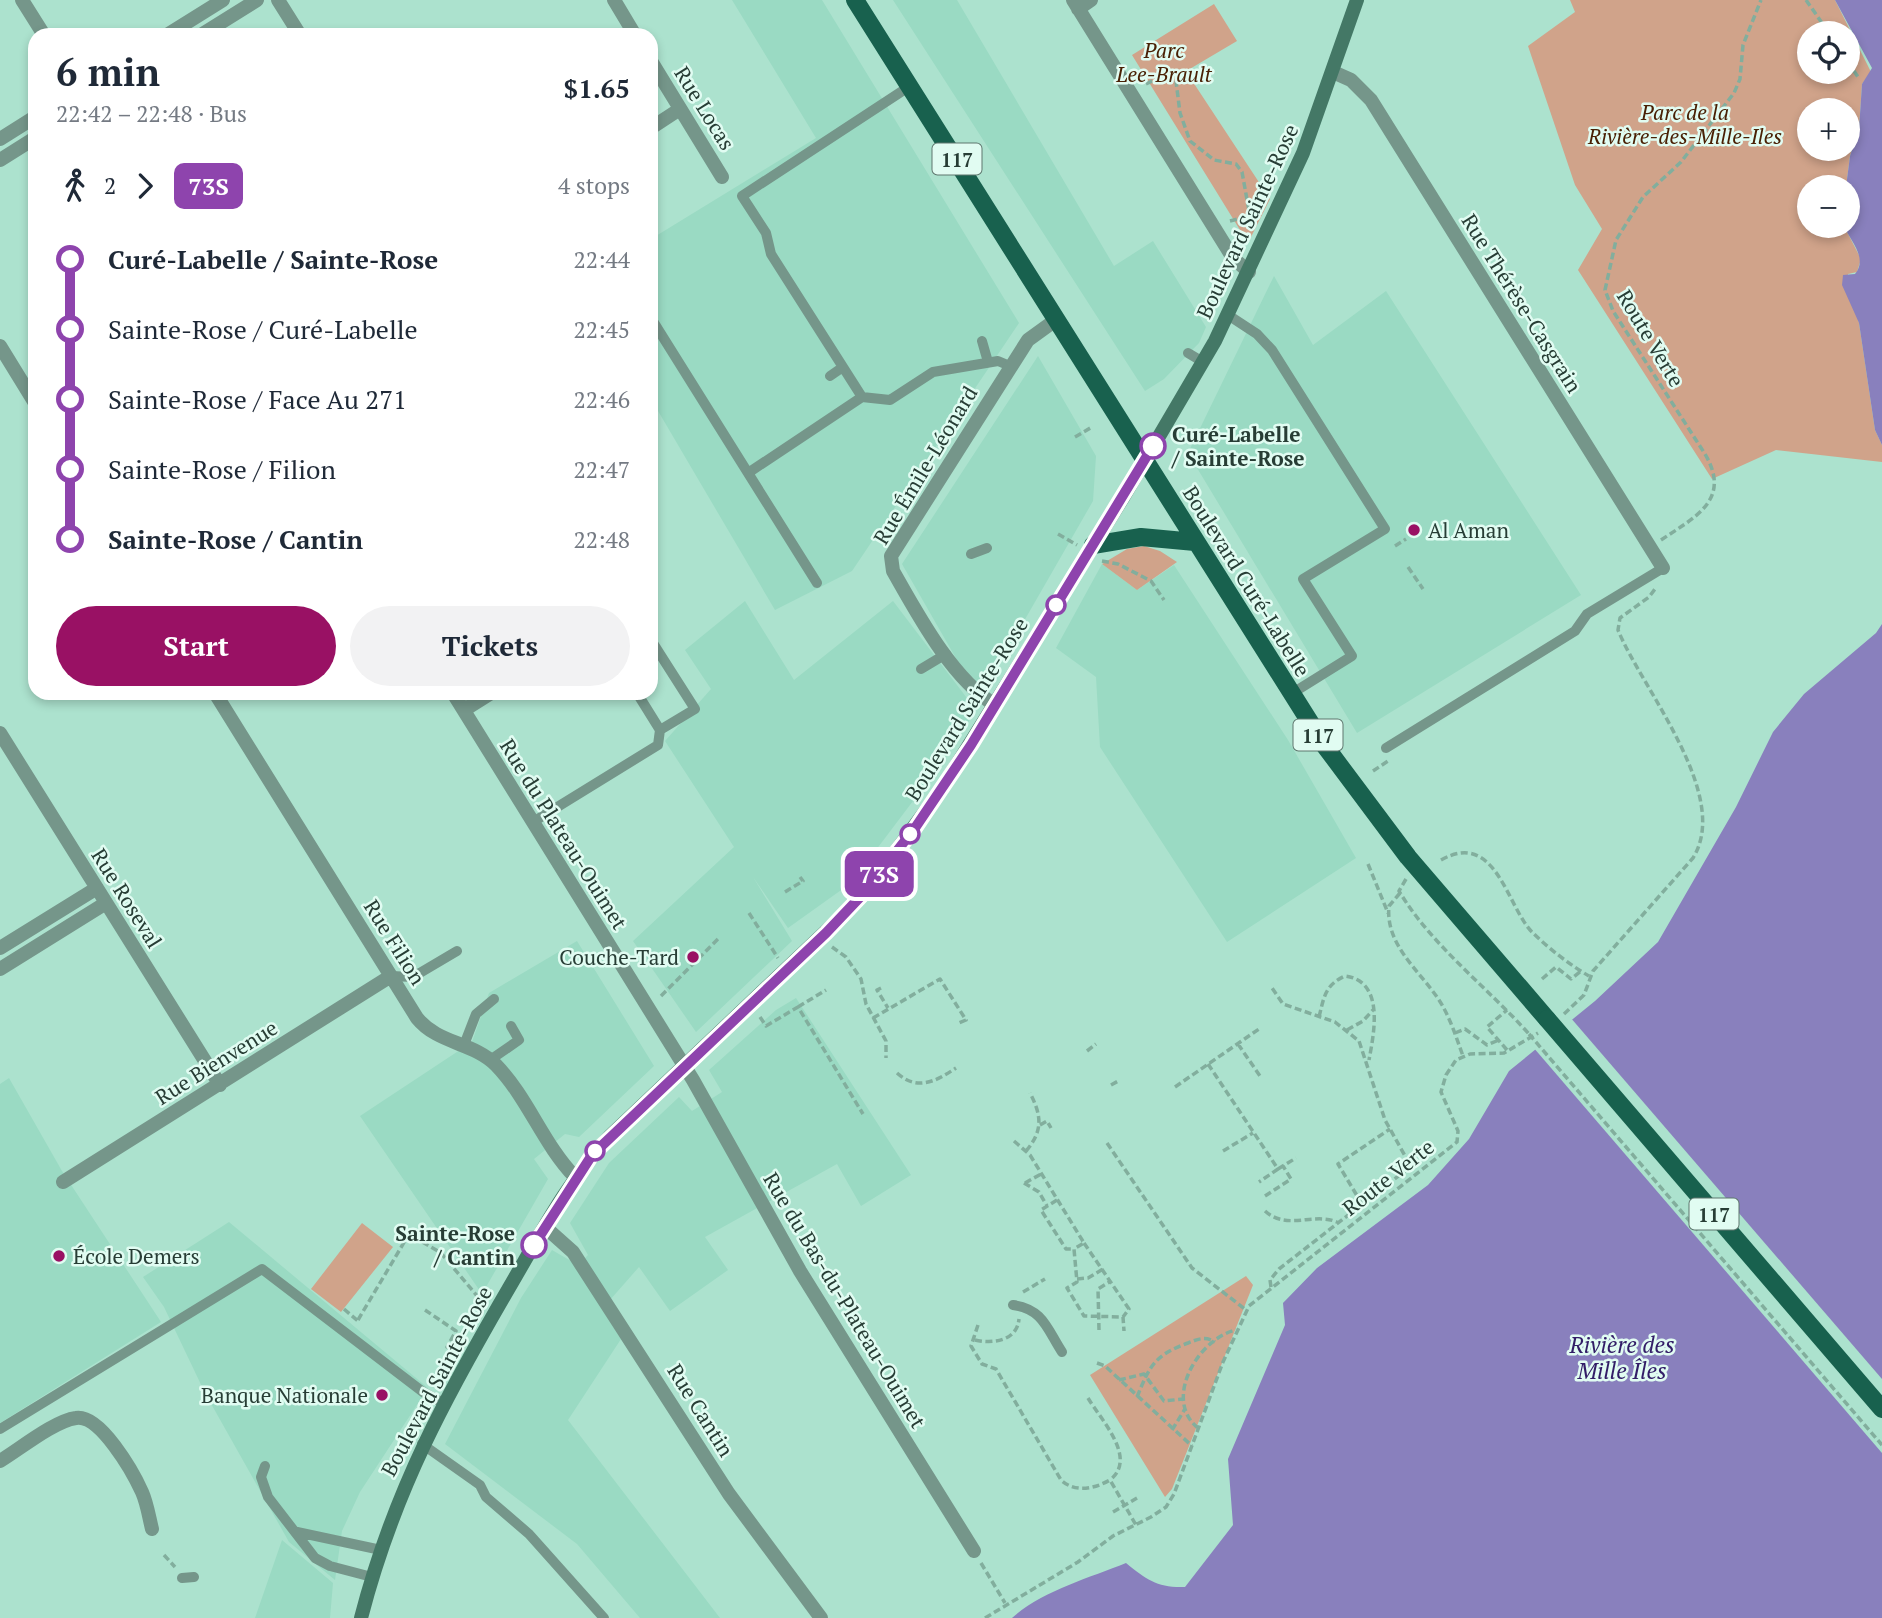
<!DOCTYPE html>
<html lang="en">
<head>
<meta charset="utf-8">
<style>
	:root { --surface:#fff; --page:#f2f2f3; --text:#1f2937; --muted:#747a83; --accent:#991164 }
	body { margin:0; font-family:"PT Serif",serif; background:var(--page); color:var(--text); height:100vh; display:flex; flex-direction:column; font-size:26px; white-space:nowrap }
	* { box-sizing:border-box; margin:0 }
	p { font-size:23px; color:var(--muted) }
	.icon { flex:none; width:38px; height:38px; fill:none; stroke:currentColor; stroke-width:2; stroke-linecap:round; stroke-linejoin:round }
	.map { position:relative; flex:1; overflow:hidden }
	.details { position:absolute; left:28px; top:28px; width:630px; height:672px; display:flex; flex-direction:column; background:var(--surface); border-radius:21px; box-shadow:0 4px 10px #0003 }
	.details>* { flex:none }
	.badge { padding:0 14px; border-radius:10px; font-size:24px; line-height:46px }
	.buttons { position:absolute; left:1797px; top:21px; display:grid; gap:14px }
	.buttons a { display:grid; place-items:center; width:63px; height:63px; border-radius:50%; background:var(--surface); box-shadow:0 4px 10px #0003; font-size:35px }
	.map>.badge { position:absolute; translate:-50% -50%; box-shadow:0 0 0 4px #fff }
	.legs { display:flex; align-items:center; gap:10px; height:77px; padding:0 28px; font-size:23px }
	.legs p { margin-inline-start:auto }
	.head { display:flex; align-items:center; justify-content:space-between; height:119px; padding:0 28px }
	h1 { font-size:38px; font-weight:700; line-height:52px }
	.button { display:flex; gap:14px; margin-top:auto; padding:14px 28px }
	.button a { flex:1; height:80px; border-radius:42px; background:var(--accent); color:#fff; font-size:28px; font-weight:700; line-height:80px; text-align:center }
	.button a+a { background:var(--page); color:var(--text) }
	ul { padding:0 28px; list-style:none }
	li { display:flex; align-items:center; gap:24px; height:70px; font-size:26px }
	li i { display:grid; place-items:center; width:10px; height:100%; margin:0 9px; background:currentColor }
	li i::after { content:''; width:18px; height:18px; margin:-9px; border:5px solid; border-radius:50%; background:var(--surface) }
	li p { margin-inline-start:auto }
	li:first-child i { background:linear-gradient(#0000 50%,currentColor 0) }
	li:last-child i { background:linear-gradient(currentColor 50%,#0000 0) }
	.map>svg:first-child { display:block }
</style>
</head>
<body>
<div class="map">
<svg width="1882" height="1618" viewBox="0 0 1882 1618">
	<rect width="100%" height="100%" fill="#ace2ce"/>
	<path fill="#9adac3" d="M 732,0 L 822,0 L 1019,323 L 852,571 L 775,610 L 651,399 L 651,239 L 816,138 Z
		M 893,0 L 957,0 L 1114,266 L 1153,241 L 1206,327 L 1199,343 L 1164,379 L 1145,391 Z
		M 1274,276 L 1313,345 L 1386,291 L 1581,595 L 1357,733 L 1188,453 Z
		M 1038,356 L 1096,456 L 1093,501 L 985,689 L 961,667 L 902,564 Z
		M 1102,564 L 1137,590 L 1174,565 L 1288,740 L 1356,858 L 1227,942 L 1100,747 L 1096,677 L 1056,648 Z
		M 745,601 L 794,680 L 893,601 L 976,710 L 944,760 L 851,883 L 788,928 L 753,877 L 792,941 L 696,1032 L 633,941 L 734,847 L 665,741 L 711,689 L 685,650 Z
		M 577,941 L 654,1066 L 579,1137 L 565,1134 L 534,1159 L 548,1179 L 482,1294 L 360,1116 L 472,1042 L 489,993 Z
		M 796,998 L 911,1175 L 861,1206 L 837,1164 L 705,1237 L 728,1270 L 670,1311 L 639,1267 L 602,1309 L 621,1339 L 568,1420 L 720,1618 L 640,1618 L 577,1544 L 445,1444 L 521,1298 L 552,1250 L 578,1265 L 588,1255 L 570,1223 L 609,1163 L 679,1097 L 692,1111 L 722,1092 L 709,1070 L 776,1010 Z
		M 9,1078 L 62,1171 L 161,1322 L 0,1423 L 0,1084 Z
		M 229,1222 L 428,1388 L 360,1492 L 342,1531 L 335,1580 L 289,1542 L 205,1393 L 164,1307 L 143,1277 Z
		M 282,1540 L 333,1583 L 330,1618 L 255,1618 Z"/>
	<path fill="#d0a38a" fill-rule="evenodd" d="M 1570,0 L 1835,0 L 1871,72 L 1862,84 L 1859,129 L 1850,156 L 1846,187 L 1810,187 L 1810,226 L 1844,226 L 1861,259 L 1857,272 L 1848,274 C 1846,303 1854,299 1859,323 L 1875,430 L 1882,445 L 1882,462 L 1776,450 L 1712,479 L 1578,270 L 1602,229 L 1575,185 L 1528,46 L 1575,12 ZM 1810,33 L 1848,33 L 1848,72 L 1810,72 ZM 1810,110 L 1848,110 L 1848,149 L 1810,149 Z
		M 1214,4 L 1237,41 L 1188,70 L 1186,77 L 1191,79 L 1270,199 L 1248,243 L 1132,55 Z
		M 1144,546 L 1160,551 L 1177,562 L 1137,590 L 1102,564 L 1127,549 Z
		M 362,1223 L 393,1247 L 341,1312 L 311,1289 Z
		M 1246,1276 L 1253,1285 L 1172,1489 L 1165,1497 L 1090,1375 Z"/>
	<path fill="#8980bd" d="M 1835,0 L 1882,0 L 1882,445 L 1875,430 L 1859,323 L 1842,285 L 1843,275 L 1855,274 C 1868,258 1851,242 1844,226 L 1848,226 L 1846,187 L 1850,156 L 1859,129 L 1862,84 L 1872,68 Z
		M 1882,624 L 1882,1618 L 1012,1618 C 1042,1591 1089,1578 1126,1563 C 1147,1580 1158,1588 1185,1587 L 1233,1525 L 1228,1459 L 1285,1325 L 1283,1303 L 1317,1268 L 1428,1185 L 1469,1139 L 1509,1071 L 1595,1001 L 1658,942 L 1736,807 L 1773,732 L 1804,694 L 1876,633 Z"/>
	<path fill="#ace2ce" d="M 1570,1017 L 1882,1379 L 1882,1453 L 1533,1047 Z"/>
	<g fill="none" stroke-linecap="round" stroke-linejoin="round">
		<path stroke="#82ae9d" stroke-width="3.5" stroke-dasharray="7 3.5" stroke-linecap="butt" d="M 1806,0 L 1829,33
			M 1848,62 L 1858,77
			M 1146,84 L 1162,76 L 1176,81 L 1180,113 L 1190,141 L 1214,160 L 1236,164 L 1242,172 L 1250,216
			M 1230,221 L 1257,214
			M 1075,437 L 1092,427
			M 1058,534 L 1077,545
			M 1661,540 C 1695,517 1732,500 1705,454 L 1613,311 L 1605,290 L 1616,240 L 1643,197 L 1681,162 L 1734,93 L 1740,79 L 1743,45 L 1761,0
			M 1395,546 L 1406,539
			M 1102,561 L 1118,564 L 1151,581 L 1164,600
			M 1408,567 L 1423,589
			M 1373,771 L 1388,761
			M 1441,860 C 1496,829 1507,907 1532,932 C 1548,948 1570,965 1589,976
			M 1368,864 L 1388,913
			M 1406,879 L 1399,891 C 1431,945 1487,987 1529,1034
			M 785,892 L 803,881 L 800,877
			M 1400,893 L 1389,906 C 1385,945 1420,971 1439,1000 C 1450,1017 1456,1037 1463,1056
			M 749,913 L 778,958
			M 832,947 L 846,957 L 861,979 L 866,1004 L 886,1041 L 886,1058
			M 1542,979 L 1556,967 L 1571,979 L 1581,971
			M 881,988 L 877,990 L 888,1008
			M 661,996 L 718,939
			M 798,1007 L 826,990
			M 1564,1014 L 1584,995 L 1593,971 L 1693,858 C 1732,795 1642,689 1618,630 L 1620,618 L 1649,597 L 1655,589
			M 760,1017 L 766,1026 L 798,1007 L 863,1114
			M 1319,1017 C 1324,997 1325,985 1345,976 C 1385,981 1374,1033 1369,1060
			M 873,1018 L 940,979 L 966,1020 L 959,1023
			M 1347,1030 L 1363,1021 L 1373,1010
			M 1455,1033 L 1465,1029 L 1487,1045 L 1499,1040
			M 1238,1044 L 1260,1076
			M 1507,1050 L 1487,1027 L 1507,1010
			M 1087,1051 L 1096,1044
			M 1208,1064 L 1278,1169 L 1259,1182
			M 897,1073 C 917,1091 935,1082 956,1068
			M 1111,1085 L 1120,1080
			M 1175,1087 L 1259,1029
			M 1040,1125 L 1047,1121 L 1051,1128
			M 1014,1141 L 1030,1155 L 1084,1243 L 1074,1249 L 1077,1282 L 1067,1288 L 1084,1316 L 1123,1317 L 1124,1331
			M 1107,1143 L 1192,1268 L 1246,1310
			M 1026,1151 C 1043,1131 1042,1116 1030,1093
			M 1223,1151 L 1253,1133
			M 1278,1169 L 1296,1158
			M 1024,1183 L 1039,1192 L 1047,1206
			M 1025,1183 L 1041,1174
			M 1265,1196 L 1291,1179 L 1283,1166
			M 1057,1200 L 1041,1210 L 1066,1249 L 1074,1249
			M 1362,1204 L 1338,1164 L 1390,1129
			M 1265,1211 C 1287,1231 1313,1212 1337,1222
			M 1084,1243 L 1129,1309 L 1123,1317
			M 1077,1279 L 1088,1278 L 1103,1269
			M 1271,1287 L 1270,1280 L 1279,1269 L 1406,1170 L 1409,1163 L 1385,1120 L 1359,1041 L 1335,1022 L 1283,1004 L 1272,988
			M 1023,1292 L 1045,1279
			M 344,1309 L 358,1321
			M 425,1310 L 456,1331 L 447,1347 L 455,1351
			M 358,1320 L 409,1234 L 441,1253 L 483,1303
			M 978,1325 L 971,1346 L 982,1364 L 996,1369 L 1061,1480 C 1075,1493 1094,1489 1110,1480 L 1136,1525
			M 1099,1330 L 1098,1289 L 1111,1281
			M 975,1340 C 993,1344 1017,1341 1019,1319
			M 1097,1363 L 1105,1366 L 1192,1446
			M 1119,1380 L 1144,1374 L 1164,1401 L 1183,1399
			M 1137,1397 C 1150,1365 1155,1355 1188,1343 C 1198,1339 1205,1336 1215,1342
			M 1088,1398 C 1101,1420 1138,1458 1110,1480
			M 1198,1428 C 1162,1399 1199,1338 1236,1330
			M 1172,1430 L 1185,1409
			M 1113,1512 L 1137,1498
			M 164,1555 L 175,1567
			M 981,1563 L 1005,1603
			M 985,1618 L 1078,1562 L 1113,1536 L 1151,1517 L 1166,1507 L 1174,1494 L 1223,1362 L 1249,1306 L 1457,1142 L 1458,1131 L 1441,1092 L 1446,1075 L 1456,1060 L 1470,1054 L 1504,1053 L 1538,1033"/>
		<path stroke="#75968a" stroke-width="10" d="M 910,86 L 742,196 L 766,233 L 771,254 L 862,397 L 890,400 L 933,372 L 998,361 L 1010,366
			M 1228,315 L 1257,334 L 1272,350 L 1385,529 L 1303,579 L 1352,656 L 1291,694
			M 651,318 L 748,473 L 862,397
			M 982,341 L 988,362
			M 1188,353 L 1203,362
			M 830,376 L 843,367
			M 748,473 L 817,583
			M 971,554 L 987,548
			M 921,669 L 946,654
			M 637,693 L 660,730 L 695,709 L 651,640
			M 1386,748 L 1575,631 L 1587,614 L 1663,568
			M 533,822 L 658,745 L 660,730
			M 391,976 L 413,977 L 457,951
			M 464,1045 L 476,1014 L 494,999
			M 490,1060 L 519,1040 L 511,1026
			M 1013,1305 C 1043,1309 1047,1329 1062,1352
			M 0,1429 L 262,1269 L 423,1392 L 443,1403
			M 422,1444 L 480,1485 L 486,1497 L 529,1534 L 604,1618
			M 265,1466 L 261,1477 L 268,1497 L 315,1558 L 330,1566 L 372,1577
			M 297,1532 L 381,1550
			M 182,1578 L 194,1577"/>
		<path stroke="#75968a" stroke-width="14" d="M 22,0 L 44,35
			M 278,0 L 300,35
			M 614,0 L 635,35
			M 1073,0 L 1233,258 L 1249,272
			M 1078,9 L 1091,0
			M 167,35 L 223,0
			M 201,35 L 257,0
			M 651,61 L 722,177
			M 1333,72 L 1351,80 L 1371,100 L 1663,568
			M 651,128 L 680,109
			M 0,139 L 35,117
			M 0,160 L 35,138
			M 0,346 L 35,403
			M 215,693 L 417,1018 C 438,1044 473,1042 496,1065 C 528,1098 543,1144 575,1177
			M 453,693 L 693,1080 L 800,1271 L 974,1551
			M 995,705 C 952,679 918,615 893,571 L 891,556 L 1028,340 L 1057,319
			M 464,710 L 491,693
			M 0,733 L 220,1085
			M 0,948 L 97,888
			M 0,969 L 106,903
			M 63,1182 L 391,976
			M 545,1227 L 573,1252 L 729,1494 L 821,1618
			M 0,1461 C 20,1449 54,1421 76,1418 C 100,1414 133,1472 142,1492 C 147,1503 149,1517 152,1529"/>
		<path stroke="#447866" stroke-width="14" d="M 361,1618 C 394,1490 447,1394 513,1281 C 542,1231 570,1178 610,1136 L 841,917 L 879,874 L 941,790 L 1124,496 L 1215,341 L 1303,153 L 1357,0"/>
		<path stroke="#18614e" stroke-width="18" d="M 855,0 L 1325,746 L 1408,857 L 1547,1019
			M 1093,545 L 1141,537 L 1195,542"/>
		<path stroke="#82ae9d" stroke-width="3.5" stroke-dasharray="7 3.5" stroke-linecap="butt" d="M 1529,1034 L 1882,1445"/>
		<path stroke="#18614e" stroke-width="18" d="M 1547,1019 L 1882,1409"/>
	</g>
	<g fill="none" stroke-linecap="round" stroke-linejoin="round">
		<g stroke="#fff" stroke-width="16">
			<path id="line-1" d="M 534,1245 L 592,1155 L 826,933 L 863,894 L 915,828 L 971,745 L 1153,446"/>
		</g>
		<use href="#line-1" stroke="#8e44ad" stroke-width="10"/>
	</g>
	<g fill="#fff" stroke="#8e44ad" stroke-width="3.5">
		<circle cx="1153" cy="446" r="12"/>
		<circle cx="1056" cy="605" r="9"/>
		<circle cx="910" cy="834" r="9"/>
		<circle cx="595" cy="1151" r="9"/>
		<circle cx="534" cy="1245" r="12"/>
	</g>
	<g fill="#991164" stroke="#e1fcf2" stroke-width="2.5">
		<circle cx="1414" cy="530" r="7"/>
		<circle cx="693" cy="957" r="7"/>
		<circle cx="59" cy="1256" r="7"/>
		<circle cx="382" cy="1395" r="7"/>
	</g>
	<g text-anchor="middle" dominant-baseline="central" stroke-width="5" stroke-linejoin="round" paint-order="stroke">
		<g fill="#e1fcf2" stroke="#5f766e" stroke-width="2">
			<rect x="932.5" y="143.5" width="49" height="31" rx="5"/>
			<rect x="1293.5" y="719.5" width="49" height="31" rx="5"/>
			<rect x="1689.5" y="1198.5" width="49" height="31" rx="5"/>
		</g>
		<g font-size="19" font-weight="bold" fill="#273d35">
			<text x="957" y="159">117</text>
			<text x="1318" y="735">117</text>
			<text x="1714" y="1214">117</text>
		</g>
		<g font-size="21" font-style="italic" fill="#492004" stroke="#e1fcf2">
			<text x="1164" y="50">Parc<tspan x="1164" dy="24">Lee-Brault</tspan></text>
			<text x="1685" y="112">Parc de la<tspan x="1685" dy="24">Rivière-des-Mille-Iles</tspan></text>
		</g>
		<g font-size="21" fill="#273d35" stroke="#e1fcf2">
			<text transform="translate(705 108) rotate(58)">Rue Locas</text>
			<text transform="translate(1247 221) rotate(-65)">Boulevard Sainte-Rose</text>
			<text transform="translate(1522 303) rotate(58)">Rue Thérèse-Casgrain</text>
			<text transform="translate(1651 338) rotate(59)">Route Verte</text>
			<text transform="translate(925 465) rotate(-59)">Rue Émile-Léonard</text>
			<text transform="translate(1247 581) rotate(58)">Boulevard Curé-Labelle</text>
			<text transform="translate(966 709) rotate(-58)">Boulevard Sainte-Rose</text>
			<text transform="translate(564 834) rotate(58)">Rue du Plateau-Ouimet</text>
			<text transform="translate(127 898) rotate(58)">Rue Roseval</text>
			<text transform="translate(395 942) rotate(58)">Rue Filion</text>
			<text transform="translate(216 1062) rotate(-32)">Rue Bienvenue</text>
			<text transform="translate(1388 1177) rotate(-38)">Route Verte</text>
			<text transform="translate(845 1300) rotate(59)">Rue du Bas-du-Plateau-Ouimet</text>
			<text transform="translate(436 1381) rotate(-62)">Boulevard Sainte-Rose</text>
			<text transform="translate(701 1410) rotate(58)">Rue Cantin</text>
		</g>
		<g font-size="21" font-weight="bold" fill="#273d35" stroke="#e1fcf2" text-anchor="start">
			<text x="1172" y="434">Curé-Labelle<tspan x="1172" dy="24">/ Sainte-Rose</tspan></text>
			<text x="515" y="1233" text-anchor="end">Sainte-Rose<tspan x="515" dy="24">/ Cantin</tspan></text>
		</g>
		<g font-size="21" fill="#273d35" stroke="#e1fcf2" text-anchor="start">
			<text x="1428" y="530">Al Aman</text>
			<text x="679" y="957" text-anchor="end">Couche-Tard</text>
			<text x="73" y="1256">École Demers</text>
			<text x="368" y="1395" text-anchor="end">Banque Nationale</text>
		</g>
		<g font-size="23" font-style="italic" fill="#321d67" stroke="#e1fcf2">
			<text x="1622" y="1344">Rivière des<tspan x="1622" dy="26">Mille Îles</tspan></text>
		</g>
	</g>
</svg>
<div class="buttons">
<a><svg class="icon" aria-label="locate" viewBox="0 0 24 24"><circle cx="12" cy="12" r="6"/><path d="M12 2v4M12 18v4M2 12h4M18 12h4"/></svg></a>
<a>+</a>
<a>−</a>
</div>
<b class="badge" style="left:879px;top:874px;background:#8e44ad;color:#fff">73S</b>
<section class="details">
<div class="head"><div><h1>6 min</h1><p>22:42 – 22:48 · Bus</p></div><b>$1.65</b></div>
<div class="legs"><svg class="icon" aria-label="walk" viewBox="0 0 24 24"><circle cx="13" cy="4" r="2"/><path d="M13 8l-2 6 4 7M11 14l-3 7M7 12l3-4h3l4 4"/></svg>2<svg class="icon" aria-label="forward" viewBox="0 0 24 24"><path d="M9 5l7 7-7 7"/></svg><b class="badge" style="background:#8e44ad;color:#fff">73S</b><p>4 stops</p></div>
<ul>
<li><i style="color:#8e44ad"></i><b>Curé-Labelle / Sainte-Rose</b><p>22:44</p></li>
<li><i style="color:#8e44ad"></i><span>Sainte-Rose / Curé-Labelle</span><p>22:45</p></li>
<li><i style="color:#8e44ad"></i><span>Sainte-Rose / Face Au 271</span><p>22:46</p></li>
<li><i style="color:#8e44ad"></i><span>Sainte-Rose / Filion</span><p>22:47</p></li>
<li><i style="color:#8e44ad"></i><b>Sainte-Rose / Cantin</b><p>22:48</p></li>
</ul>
<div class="button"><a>Start</a><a>Tickets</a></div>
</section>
</div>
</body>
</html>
